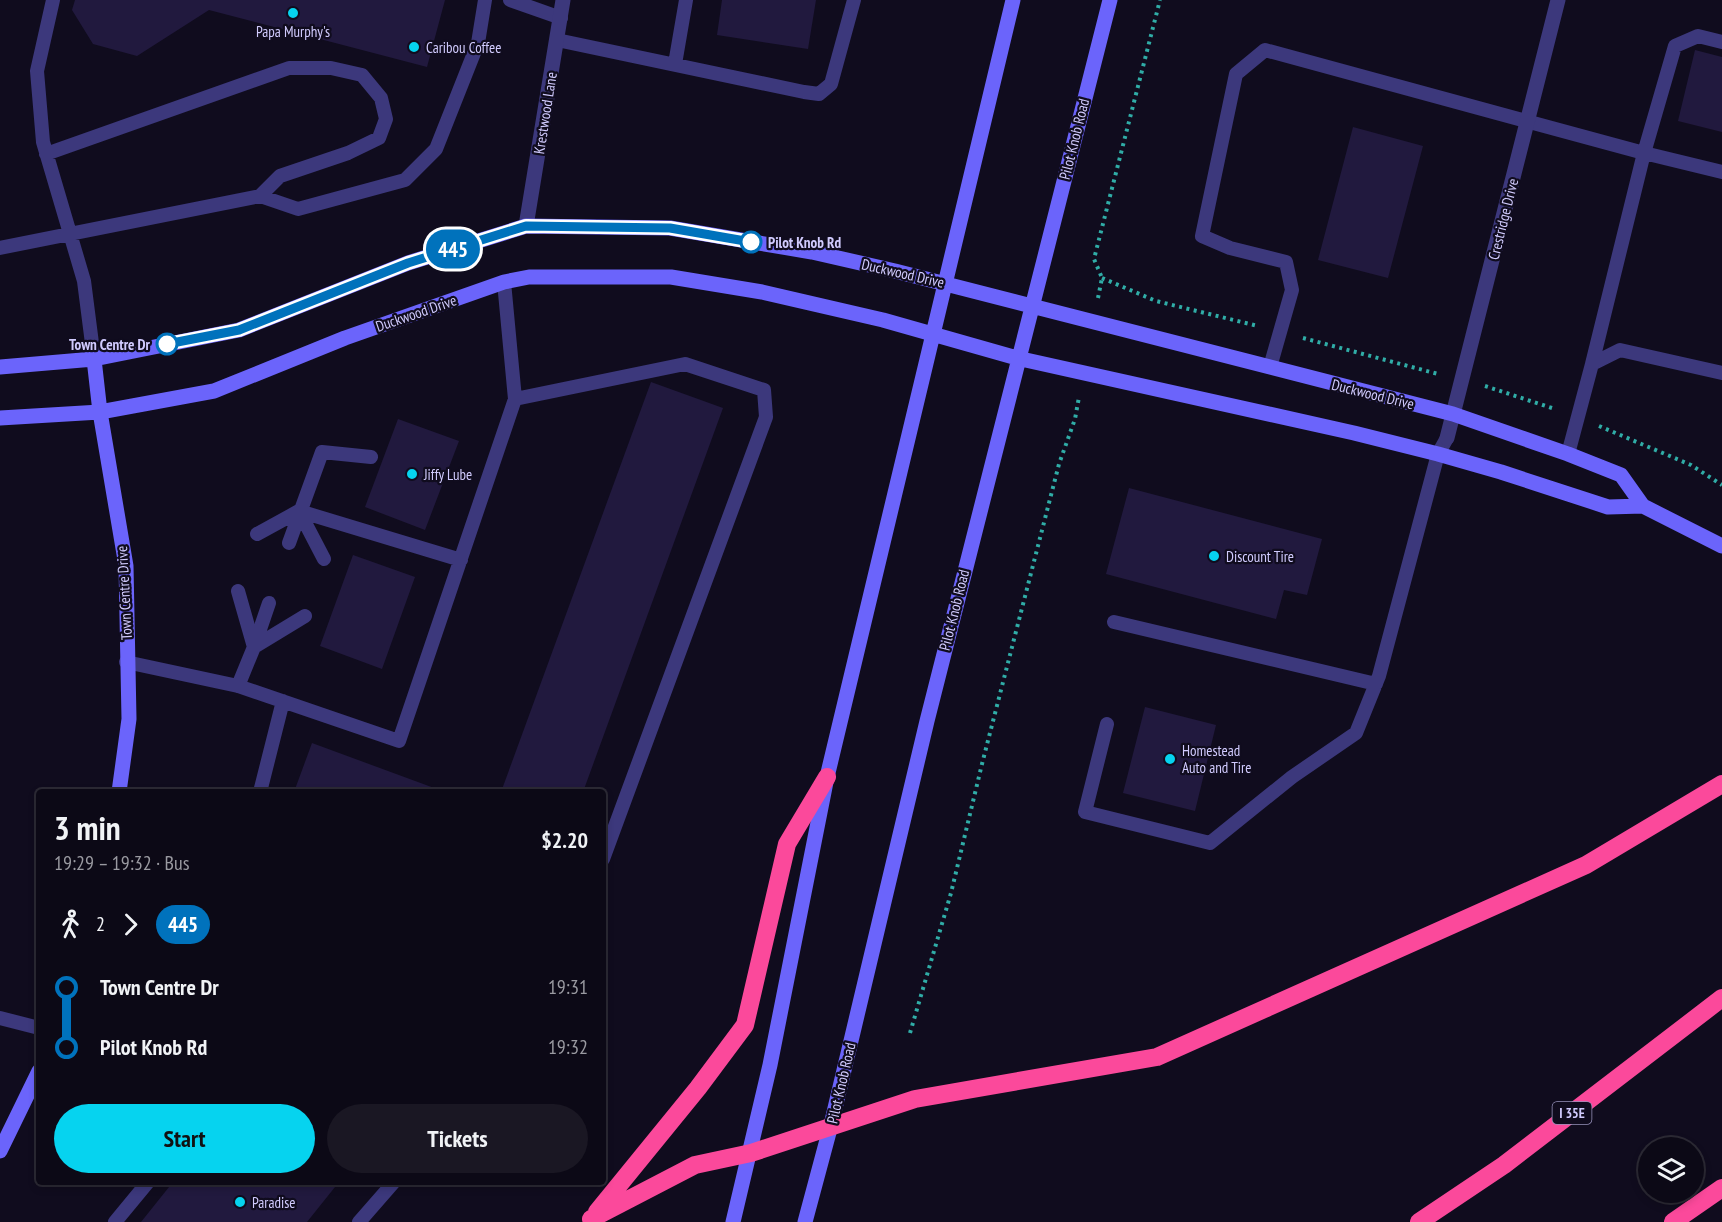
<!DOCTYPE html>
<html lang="en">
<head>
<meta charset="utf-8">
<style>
	:root { --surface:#0c0916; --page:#1a1723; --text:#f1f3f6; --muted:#9a9aa1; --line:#2c2a35; --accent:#06d3ef }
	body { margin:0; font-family:"PT Sans Narrow",sans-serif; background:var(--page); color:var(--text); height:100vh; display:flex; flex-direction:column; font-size:22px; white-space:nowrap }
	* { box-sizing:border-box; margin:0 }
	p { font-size:20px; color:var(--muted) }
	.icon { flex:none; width:33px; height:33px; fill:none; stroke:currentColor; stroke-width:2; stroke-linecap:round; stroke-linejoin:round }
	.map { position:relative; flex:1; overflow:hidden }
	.panel { position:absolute; left:36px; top:789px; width:570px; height:396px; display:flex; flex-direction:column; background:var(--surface); border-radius:6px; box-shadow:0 3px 9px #0003,0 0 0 2px var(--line) }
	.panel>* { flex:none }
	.badge { padding:0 12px; border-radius:20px; font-size:21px; line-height:39px }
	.buttons { position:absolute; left:1638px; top:1137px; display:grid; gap:12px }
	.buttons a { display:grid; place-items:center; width:66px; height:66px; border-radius:50%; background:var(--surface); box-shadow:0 3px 9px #0003,0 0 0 2px var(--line); font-size:30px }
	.map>.badge { position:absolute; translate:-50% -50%; box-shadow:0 0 0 3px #fff }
	.legs { display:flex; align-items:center; gap:9px; height:66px; padding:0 18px; font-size:20px }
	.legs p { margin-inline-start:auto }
	.head { display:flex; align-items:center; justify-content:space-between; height:102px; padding:0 18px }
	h1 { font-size:33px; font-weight:800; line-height:45px }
	.cta { display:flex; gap:12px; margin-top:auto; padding:12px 18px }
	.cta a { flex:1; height:69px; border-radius:36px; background:var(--accent); color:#111; font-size:24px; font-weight:800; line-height:69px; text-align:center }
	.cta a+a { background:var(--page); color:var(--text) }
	ul { padding:0 18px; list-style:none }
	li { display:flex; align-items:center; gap:21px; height:60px; font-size:22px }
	li i { display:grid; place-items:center; width:9px; height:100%; margin:0 8px; background:currentColor }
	li i::after { content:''; width:15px; height:15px; margin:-8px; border:4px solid; border-radius:50%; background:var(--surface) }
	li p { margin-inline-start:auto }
	li:first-child i { background:linear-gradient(#0000 50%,currentColor 0) }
	li:last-child i { background:linear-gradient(currentColor 50%,#0000 0) }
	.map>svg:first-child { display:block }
</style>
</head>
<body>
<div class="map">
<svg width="1722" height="1222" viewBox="0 0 1722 1222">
	<rect width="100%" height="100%" fill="#100c1e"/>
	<path fill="#21193e" d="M 75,0 L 445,0 L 427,67 L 209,10 L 137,56 L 93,44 L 72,10 Z
		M 722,0 L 816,0 L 808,49 L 717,35 Z
		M 1695,50 L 1722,57 L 1722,132 L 1678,121 Z
		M 1353,127 L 1423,146 L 1388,278 L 1318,260 Z
		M 651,382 L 723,408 L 583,792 L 501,792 Z
		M 398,419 L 459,441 L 425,530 L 365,507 Z
		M 1129,488 L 1322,539 L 1307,595 L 1284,590 L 1276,619 L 1106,574 Z
		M 353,555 L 415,577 L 382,669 L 320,646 Z
		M 1145,707 L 1216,725 L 1195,811 L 1123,793 Z
		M 312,743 L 445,792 L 294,792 Z
		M 173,1182 L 339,1182 L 307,1222 L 141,1222 Z"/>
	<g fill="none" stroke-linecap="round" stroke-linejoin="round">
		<path stroke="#30ada7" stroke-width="4" stroke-dasharray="3 4.5" stroke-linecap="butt" d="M 1102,278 L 1156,301 L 1258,326
			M 1098,298 L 1102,278 L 1094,259 L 1160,0
			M 1303,338 L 1438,374
			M 1485,386 L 1555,409
			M 1599,426 L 1691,465 L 1722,485
			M 910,1033 L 951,893 L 982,764 L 1059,464 L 1075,419 L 1079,397"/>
		<path stroke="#3c387c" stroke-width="14" d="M 53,0 L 37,71 L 43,142 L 84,281 L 94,359
			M 510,0 L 561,18
			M 557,40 L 804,92 L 819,94 L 831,84 L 854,0
			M 675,64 L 686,0
			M 46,154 L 289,68 L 331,68 L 362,75 L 381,98 L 386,119 L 379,138 L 348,153 L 280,176 L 260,196
			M 0,248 L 260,196 L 298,209 L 405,180 L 436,149 L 478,43 L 485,0
			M 1592,364 L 1644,153 L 1722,172
			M 1270,367 L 1292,290 L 1286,262 L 1230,248 L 1202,236 L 1236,74 L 1265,50 L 1644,153 L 1675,46 L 1698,36 L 1722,42
			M 515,399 L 685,364 L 764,390 L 766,417 L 603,859
			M 1568,454 L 1592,364 L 1620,350 L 1722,373
			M 299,511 L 324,559
			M 257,534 L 299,511 L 461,560
			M 289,543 L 322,452 L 371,457
			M 238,591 L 254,647 L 305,616
			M 1114,622 L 1376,684
			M 126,662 L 238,686 L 399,741 L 515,399 L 504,282
			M 238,686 L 254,647 L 269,603
			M 1107,724 L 1085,812 L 1210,843 L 1292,777 L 1356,733 L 1379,676 L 1438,454 L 1447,438
			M 260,792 L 283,701
			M 0,1018 L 39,1028
			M 115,1222 L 148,1182
			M 359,1222 L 394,1182"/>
		<path stroke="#3c387c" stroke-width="15" d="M 526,226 L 563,0
			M 1447,438 L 1558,0"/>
		<path stroke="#6b64fb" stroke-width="15" d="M 94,359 L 100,412 L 126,566 L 129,719 L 119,792
			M 0,367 L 94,359 L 239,330 L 408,263 L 526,226 L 670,228 L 812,252 L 895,271 L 1453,414 L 1568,454 L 1621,475 L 1643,506 L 1722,546
			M 0,418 L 100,412 L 214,391 L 345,338 L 504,282 L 529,277 L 671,277 L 762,292 L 883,320 L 1017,358 L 1354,433 L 1438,454 L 1501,472 L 1608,507 L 1643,506
			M 0,1151 L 39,1071
			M 733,1222 L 770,1065 L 827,777 L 1013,0
			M 805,1222 L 831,1125 L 927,721 L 1110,0"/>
		<path stroke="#fb499b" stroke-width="18" d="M 597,1212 L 698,1088 L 745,1025 L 787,844 L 827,777
			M 591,1219 L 695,1165 L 751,1153 L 915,1099 L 1157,1057 L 1586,865 L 1722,784
			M 1419,1222 L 1504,1165 L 1722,998
			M 1673,1222 L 1722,1188"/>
	</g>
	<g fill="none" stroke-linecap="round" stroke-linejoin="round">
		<g stroke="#fff" stroke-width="14">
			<path id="line-1" d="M 167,344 L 239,330 L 408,263 L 526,226 L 670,228 L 751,242"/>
		</g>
		<use href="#line-1" stroke="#0072bc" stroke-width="9"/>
	</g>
	<g fill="#06d3ef" stroke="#100c1e" stroke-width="2">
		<circle cx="293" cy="13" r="6"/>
		<circle cx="414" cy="47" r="6"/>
		<circle cx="412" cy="474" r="6"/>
		<circle cx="1214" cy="556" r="6"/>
		<circle cx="1170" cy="759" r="6"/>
		<circle cx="240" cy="1202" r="6"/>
	</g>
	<g fill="#fff" stroke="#0072bc" stroke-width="3">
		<circle cx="751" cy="242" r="10"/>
		<circle cx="167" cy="344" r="10"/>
	</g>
	<g text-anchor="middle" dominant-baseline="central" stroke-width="4.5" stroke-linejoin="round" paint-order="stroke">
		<rect fill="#100c1e" stroke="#9792bb" stroke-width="1.5" x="1552.5" y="1102" width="39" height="22" rx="4.5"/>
		<g font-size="14" font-weight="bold" fill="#d1cbfe">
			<text x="1572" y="1113">I 35E</text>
		</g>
		<g font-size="15" fill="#d1cbfe" stroke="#100c1e" text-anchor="start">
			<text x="293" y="31" text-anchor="middle">Papa Murphy's</text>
			<text x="426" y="47">Caribou Coffee</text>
			<text x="424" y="474">Jiffy Lube</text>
			<text x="1226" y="556">Discount Tire</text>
			<text x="1182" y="750">Homestead<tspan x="1182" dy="17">Auto and Tire</tspan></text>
			<text x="252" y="1202">Paradise</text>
		</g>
		<g font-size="15" fill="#d1cbfe" stroke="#100c1e">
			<text transform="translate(545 113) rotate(-81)">Krestwood Lane</text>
			<text transform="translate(1074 139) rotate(-76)">Pilot Knob Road</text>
			<text transform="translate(1503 219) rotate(-76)">Crestridge Drive</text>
			<text transform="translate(903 273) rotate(13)">Duckwood Drive</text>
			<text transform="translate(416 313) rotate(-19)">Duckwood Drive</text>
			<text transform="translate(1373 394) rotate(14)">Duckwood Drive</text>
			<text transform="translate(124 593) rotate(-93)">Town Centre Drive</text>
			<text transform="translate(954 610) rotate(-76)">Pilot Knob Road</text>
			<text transform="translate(841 1083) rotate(-77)">Pilot Knob Road</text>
		</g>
		<g font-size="15" font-weight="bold" fill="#d1cbfe" stroke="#100c1e" text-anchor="start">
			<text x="768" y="242">Pilot Knob Rd</text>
			<text x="150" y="344" text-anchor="end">Town Centre Dr</text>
		</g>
	</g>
</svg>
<div class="buttons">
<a><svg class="icon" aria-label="layers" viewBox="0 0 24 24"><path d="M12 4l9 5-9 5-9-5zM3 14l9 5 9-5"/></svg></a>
</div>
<b class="badge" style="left:453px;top:249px;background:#0072bc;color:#fff">445</b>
<section class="panel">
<div class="head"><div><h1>3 min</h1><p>19:29 – 19:32 · Bus</p></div><b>$2.20</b></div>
<div class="legs"><svg class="icon" aria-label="walk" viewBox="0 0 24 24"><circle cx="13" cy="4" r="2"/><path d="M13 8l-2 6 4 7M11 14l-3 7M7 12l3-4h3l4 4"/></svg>2<svg class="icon" aria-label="forward" viewBox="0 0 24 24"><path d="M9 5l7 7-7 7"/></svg><b class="badge" style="background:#0072bc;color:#fff">445</b></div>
<ul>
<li><i style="color:#0072bc"></i><b>Town Centre Dr</b><p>19:31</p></li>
<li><i style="color:#0072bc"></i><b>Pilot Knob Rd</b><p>19:32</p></li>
</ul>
<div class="cta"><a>Start</a><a>Tickets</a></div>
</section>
</div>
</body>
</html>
